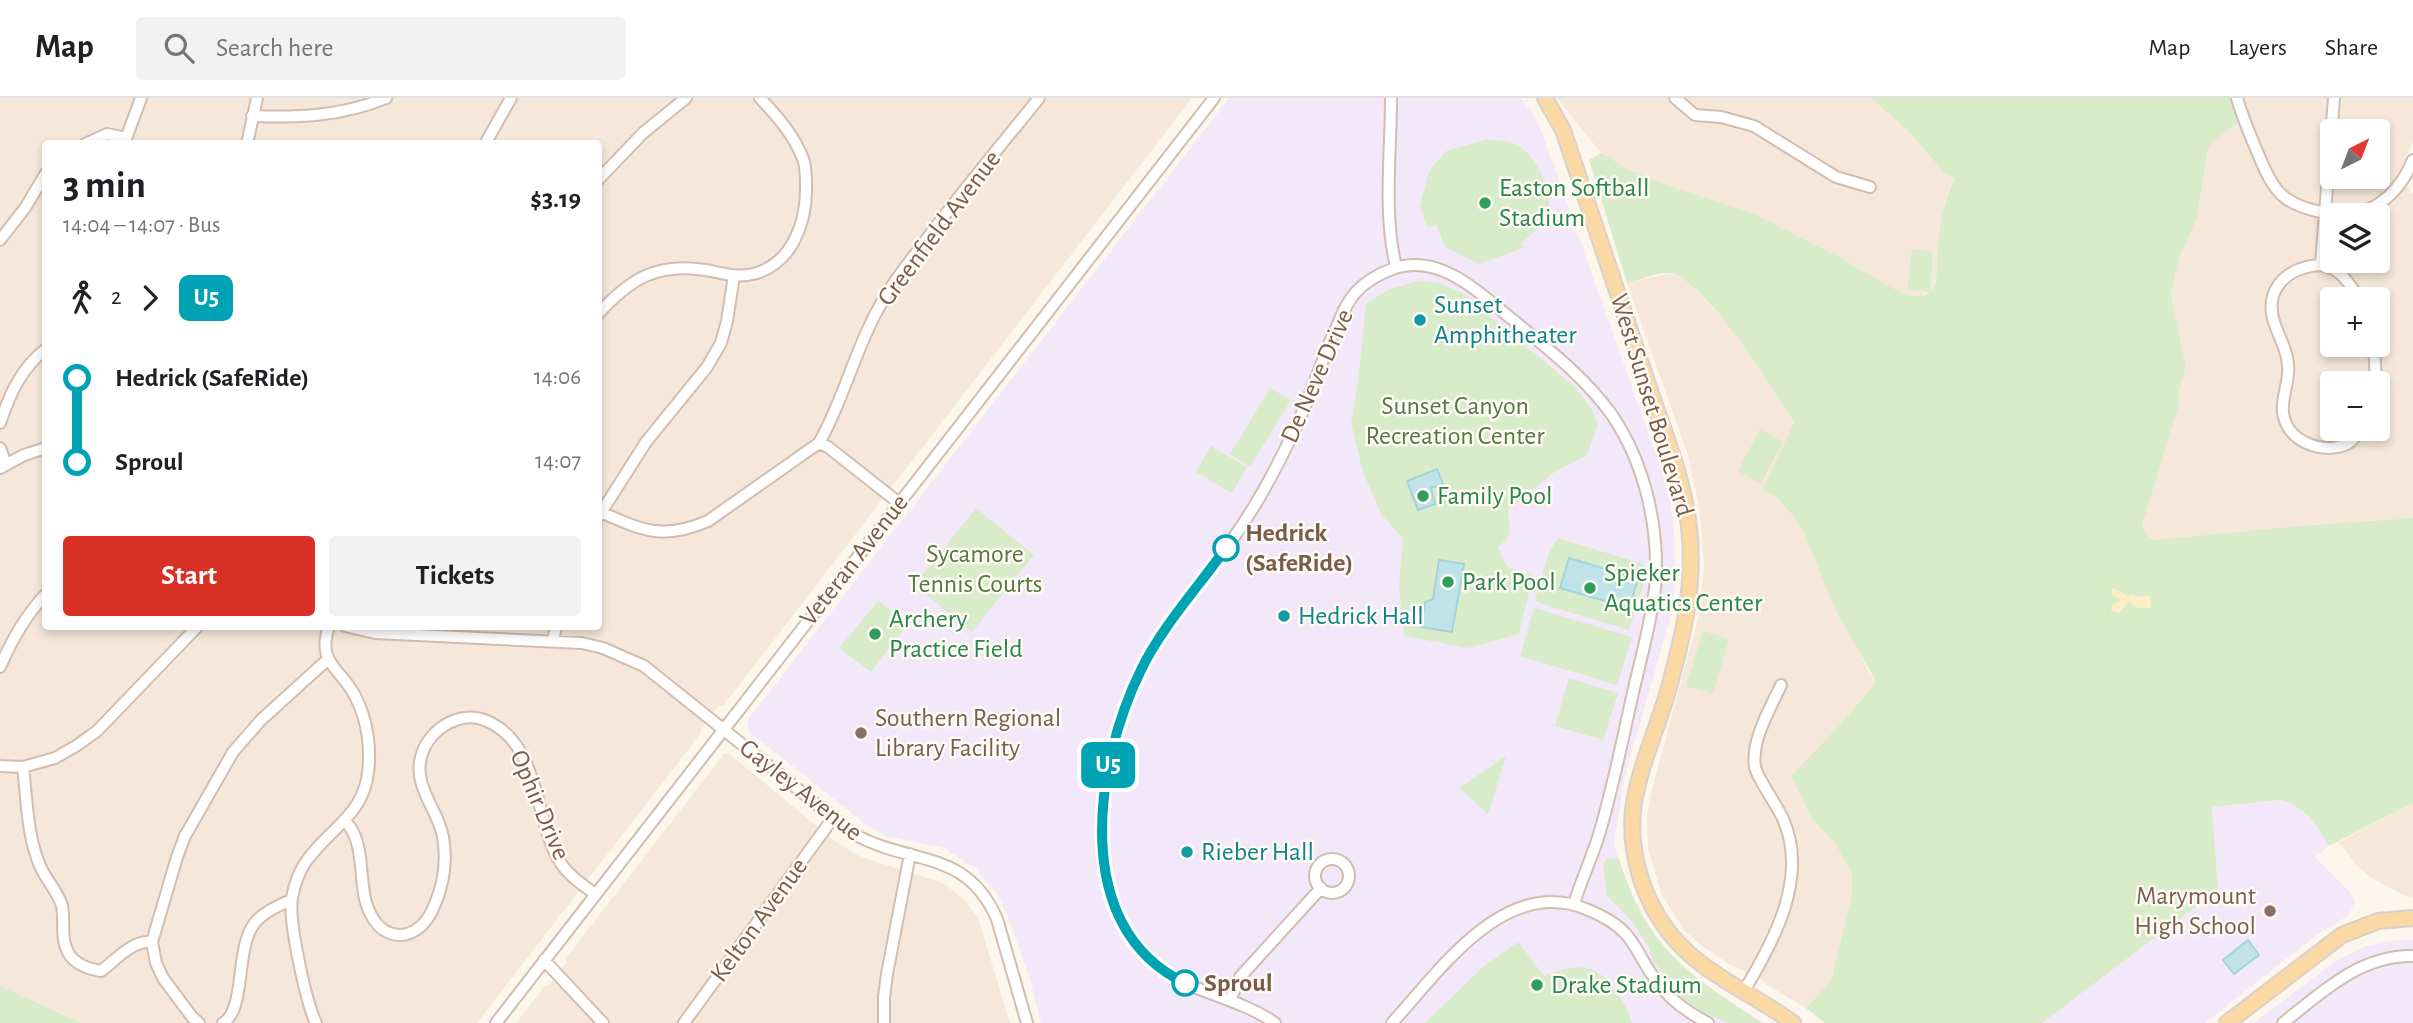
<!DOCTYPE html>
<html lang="en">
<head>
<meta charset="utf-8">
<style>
	:root { --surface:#fff; --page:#f2f2f2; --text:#202124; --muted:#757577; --line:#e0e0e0; --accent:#d93025 }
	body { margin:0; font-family:"Alegreya Sans",sans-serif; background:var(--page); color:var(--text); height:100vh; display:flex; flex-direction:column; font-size:26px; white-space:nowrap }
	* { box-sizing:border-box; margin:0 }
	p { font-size:23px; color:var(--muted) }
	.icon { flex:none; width:38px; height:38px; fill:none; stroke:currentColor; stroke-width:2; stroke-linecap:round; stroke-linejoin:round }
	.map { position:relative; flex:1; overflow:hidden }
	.panel { position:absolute; left:42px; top:42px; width:560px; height:490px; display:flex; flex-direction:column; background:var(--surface); border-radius:7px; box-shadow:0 4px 10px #0003 }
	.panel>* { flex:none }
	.badge { padding:0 14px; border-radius:10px; font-size:24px; line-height:46px }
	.needle { width:46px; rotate:42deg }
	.controls { position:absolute; left:2320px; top:21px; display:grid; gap:14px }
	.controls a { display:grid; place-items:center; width:70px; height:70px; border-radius:7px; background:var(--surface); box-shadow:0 4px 10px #0003; font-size:35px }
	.map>.badge { position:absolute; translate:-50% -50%; box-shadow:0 0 0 4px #fff }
	.legs { display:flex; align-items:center; gap:10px; height:77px; padding:0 21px; font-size:23px }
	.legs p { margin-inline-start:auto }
	.headline { display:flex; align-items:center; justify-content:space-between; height:119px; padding:0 21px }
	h1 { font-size:38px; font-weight:700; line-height:52px }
	.button { display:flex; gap:14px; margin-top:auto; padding:14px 21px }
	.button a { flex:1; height:80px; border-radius:7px; background:var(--accent); color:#fff; font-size:28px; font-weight:700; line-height:80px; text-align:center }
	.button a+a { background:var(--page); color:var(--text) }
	ul { padding:0 21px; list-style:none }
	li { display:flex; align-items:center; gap:24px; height:84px; font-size:26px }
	li i { display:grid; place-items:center; width:10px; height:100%; margin:0 9px; background:currentColor }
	li i::after { content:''; width:18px; height:18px; margin:-9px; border:5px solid; border-radius:50%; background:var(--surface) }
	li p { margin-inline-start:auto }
	li:first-child i { background:linear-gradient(#0000 50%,currentColor 0) }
	li:last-child i { background:linear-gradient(currentColor 50%,#0000 0) }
	header { display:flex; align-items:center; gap:42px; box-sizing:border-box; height:98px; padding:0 35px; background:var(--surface); border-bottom:2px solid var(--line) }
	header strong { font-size:33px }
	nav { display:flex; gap:38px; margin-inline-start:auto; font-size:24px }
	.search { width:490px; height:63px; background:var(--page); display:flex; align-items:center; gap:18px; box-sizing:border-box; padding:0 24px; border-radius:7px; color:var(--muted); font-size:26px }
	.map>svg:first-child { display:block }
</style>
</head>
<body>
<header>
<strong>Map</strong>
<div class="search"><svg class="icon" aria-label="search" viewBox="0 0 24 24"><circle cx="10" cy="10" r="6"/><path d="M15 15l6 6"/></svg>Search here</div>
<nav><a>Map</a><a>Layers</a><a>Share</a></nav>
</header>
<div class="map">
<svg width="2413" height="925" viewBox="0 0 2413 925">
	<rect width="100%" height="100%" fill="#fdf6ec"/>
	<path fill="#f5e8da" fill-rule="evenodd" d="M 0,0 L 1192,0 L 723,608 L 718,608 L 701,631 L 701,635 L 477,925 L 82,925 L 0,888 ZM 46,46 L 598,46 L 598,528 L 46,528 Z
		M 1557,0 L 1871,0 L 1910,35 L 1945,76 L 1955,80 L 1949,91 L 1944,109 L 1937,163 L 1937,178 L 1933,192 L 1919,198 L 1911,198 L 1898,193 L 1841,160 L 1755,116 L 1678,91 L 1628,71 L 1601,55 Z
		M 2237,0 L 2413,0 L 2413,44 L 2399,78 L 2413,96 L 2413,420 L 2298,428 L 2155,442 L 2146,437 L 2142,428 L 2179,307 L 2179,293 L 2186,269 L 2171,197 L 2179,160 L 2197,120 L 2207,56 L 2211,45 L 2222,36 ZM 2333,33 L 2378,33 L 2378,79 L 2333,79 ZM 2333,117 L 2378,117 L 2378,163 L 2333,163 ZM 2333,201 L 2378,201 L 2378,247 L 2333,247 ZM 2333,285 L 2378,285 L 2378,331 L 2333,331 Z
		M 1670,175 L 1685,181 L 1693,188 L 1728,227 L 1773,290 L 1794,326 L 1762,392 L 1777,400 L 1795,420 L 1806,439 L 1868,573 L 1876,584 L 1841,626 L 1812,721 L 1834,744 L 1852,775 L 1851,801 L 1831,883 L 1806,910 L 1766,886 L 1762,881 L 1730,867 L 1698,845 L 1684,832 L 1662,797 L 1648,751 L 1647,718 L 1652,691 L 1700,513 L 1704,466 L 1700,414 L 1688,357 L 1627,185 Z
		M 728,655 L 835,743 L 861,759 L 943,785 L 965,802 L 978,820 L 1010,925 L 516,925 L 545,888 L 550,886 L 566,865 L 566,860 L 724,656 Z
		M 2413,705 L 2413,800 L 2403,797 L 2375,782 L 2357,768 L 2339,744 Z"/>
	<path fill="#f3e8fa" d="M 1229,0 L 1521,0 L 1533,16 L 1543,37 L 1657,360 L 1669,398 L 1674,428 L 1675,492 L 1669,524 L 1625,678 L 1614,746 L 1627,792 L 1648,832 L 1675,864 L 1698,883 L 1764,925 L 1041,925 L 1030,881 L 1007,816 L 997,796 L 976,771 L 944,750 L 885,738 L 867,727 L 752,636 L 747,627 L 749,620 Z
		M 2280,702 L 2296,708 L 2316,725 L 2329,748 L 2315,759 L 2349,793 L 2355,803 L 2349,817 L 2315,838 L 2205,925 L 2042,925 L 2218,792 L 2212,709 Z
		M 2398,842 L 2413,842 L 2413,925 L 2254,925 L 2334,864 L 2366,848 Z"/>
	<path fill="#d8ecc9" d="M 1871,0 L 2237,0 L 2243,21 L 2211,45 L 2207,56 L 2197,120 L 2179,160 L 2171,197 L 2186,269 L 2179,293 L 2179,307 L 2142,428 L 2146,437 L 2155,442 L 2298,428 L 2413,420 L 2413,705 L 2329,748 C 2317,727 2305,708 2280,702 L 2212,709 L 2218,792 L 2042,925 L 1825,925 L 1806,910 L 1831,883 L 1851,801 L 1852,775 L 1834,744 L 1812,721 L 1791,678 L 1841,626 L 1876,584 L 1832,505 L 1806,439 L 1795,420 L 1777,400 L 1762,392 L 1794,325 C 1778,297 1701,176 1669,175 C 1657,174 1640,182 1627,185 L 1589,62 L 1601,55 L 1628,71 L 1678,91 L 1755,116 L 1841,160 L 1898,193 L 1911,198 L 1925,197 L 1929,194 L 1907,191 L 1912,151 L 1933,154 L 1930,194 C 1939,185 1936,174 1937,162 C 1939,136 1942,104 1955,80 L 1945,76 L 1910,35 Z
		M 1485,42 C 1494,42 1504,42 1513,45 C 1536,54 1558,98 1545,121 C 1540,129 1529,138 1522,145 L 1523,150 L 1479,166 L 1445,149 L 1437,127 L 1428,130 L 1420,109 L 1429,73 L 1446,53 Z
		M 1418,183 L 1440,185 L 1462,195 L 1575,289 L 1591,310 L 1598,326 L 1587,357 L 1553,375 L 1508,412 L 1510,436 L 1498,450 L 1507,469 L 1533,477 L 1519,536 L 1468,550 L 1404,538 L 1399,490 L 1403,440 L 1381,416 L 1363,374 L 1351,325 L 1358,283 L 1366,205 L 1390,191 Z
		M 1270,290 L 1291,302 L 1250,369 L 1230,356 Z
		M 1760,331 L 1783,344 L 1761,386 L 1738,373 Z
		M 1211,348 L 1247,369 L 1232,395 L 1196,374 Z
		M 976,410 L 1034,457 L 972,534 L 914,487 Z
		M 1558,440 L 1643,466 L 1646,478 L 1629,532 L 1539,505 L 1535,501 L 1549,454 Z
		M 878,503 L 909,525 L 871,574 L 839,550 Z
		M 1534,510 L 1632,539 L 1617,587 L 1520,558 Z
		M 1703,533 L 1729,541 L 1713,596 L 1686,588 Z
		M 1569,580 L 1618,595 L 1603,642 L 1555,628 Z
		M 1506,658 L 1488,716 L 1459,690 Z
		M 1608,760 L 1619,761 C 1648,852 1686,873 1761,925 L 1728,925 L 1702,914 L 1679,897 L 1653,863 L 1649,849 L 1630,821 L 1607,798 L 1603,766 Z
		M 1518,844 L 1544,878 C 1557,873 1572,867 1587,870 C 1609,875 1626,905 1632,925 L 1425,925 L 1484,868 Z
		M 0,888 L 82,925 L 0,925 Z"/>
	<path fill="#fcefc7" d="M 2113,490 L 2128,498 L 2133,496 L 2138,499 L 2150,498 L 2151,508 L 2148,510 C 2141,512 2133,509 2130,503 L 2119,515 L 2111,513 L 2112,507 L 2119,504 L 2120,501 L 2113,498 L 2111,492 Z"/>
	<path fill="#bfe3e8" stroke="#a5d3da" stroke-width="2" d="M 1437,371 L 1443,386 L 1431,390 L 1435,406 L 1418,412 L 1407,383 Z
		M 1569,460 L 1638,481 L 1629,510 L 1560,490 Z
		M 1439,462 L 1464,466 L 1452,534 L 1421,529 L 1425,504 L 1433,501 Z
		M 2248,842 L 2259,857 L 2234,876 L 2223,862 Z"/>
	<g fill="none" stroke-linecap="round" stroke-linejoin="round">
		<g stroke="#d1beb0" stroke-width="14">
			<path id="minor" d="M 1391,0 C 1391,57 1383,114 1396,169
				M 1675,0 L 1695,17 L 1721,19 L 1754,28 L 1836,79 L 1870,89
				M 2237,0 C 2242,18 2249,34 2256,51 C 2276,99 2282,106 2333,117
				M 252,18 C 298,20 342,18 386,0
				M 85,46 L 107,36 L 126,40
				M 124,46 L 141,0
				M 247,46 L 257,0
				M 485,46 L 511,0
				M 598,82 L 643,35 L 686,0
				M 2354,117 C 2383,109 2402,89 2413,62
				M 0,142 L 25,110 L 46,75
				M 2321,166 L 2334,0
				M 2359,201 C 2348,182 2335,163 2311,168 C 2281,174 2264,196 2275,227 C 2280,241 2287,251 2288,267 C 2290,283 2281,299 2283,315 C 2287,344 2323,357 2347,346 C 2353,343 2357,336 2362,331
				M 598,216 C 630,181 657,164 706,172 C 722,175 736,180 753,176 C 793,166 807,123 806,87 C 806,79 806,68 803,61 C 794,37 777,18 760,0
				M 2374,247 L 2376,285
				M 0,325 C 10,296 21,270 46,251
				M 819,345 C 843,303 854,255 877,213 C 891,186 911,162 929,138 C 964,91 1002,46 1039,0
				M 0,350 L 6,366
				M 0,370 L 24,357 L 46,350
				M 598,413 C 642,432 662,443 708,423 L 819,345 L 828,349 L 899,405
				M 599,418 L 646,344 L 707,269 L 721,245 L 727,223 L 734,178
				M 345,528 L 375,535 L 582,545 L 603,550 L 644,568 L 854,736 C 911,768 966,750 997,821 L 1027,925
				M 553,543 L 556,528
				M 0,569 C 12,542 25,518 46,496
				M 0,668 L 23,669 L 55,660 L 76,648 L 97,633 L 198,528
				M 23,669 C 27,702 27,740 41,770 C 47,783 58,794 62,808 C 65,824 60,842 69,856 C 76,867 89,871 101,873 C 116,862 132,842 152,844
				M 346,724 C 371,751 352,799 378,827 C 385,835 397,839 407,836 C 421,832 430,819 435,806 C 444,785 447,762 443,739 C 438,711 413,689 421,659 C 425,642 440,627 456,622 C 466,618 478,619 487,623 C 540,646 534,720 560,764 C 568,777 583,787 595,796
				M1315 778a17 17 0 1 1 34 0a17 17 0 1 1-34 0Z
				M 544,862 L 603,925
				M 1744,893 C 1774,843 1809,779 1783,721 C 1777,707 1757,680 1755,669 C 1751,642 1770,611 1781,587
				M 1230,902 L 1240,879 L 1321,790
				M 199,925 L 192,919 L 163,880 L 156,865 L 152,844 L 177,759 L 185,738 L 233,654 L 261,622 L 327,562
				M 223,925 C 246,912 235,851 254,826 C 263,814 278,808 291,802
				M 316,925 C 306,904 288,822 292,800 C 294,787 300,771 308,761 C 328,733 360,718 367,681 C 372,654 368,622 355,598 C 341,570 316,566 329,528
				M 496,925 L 1214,0
				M 684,925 L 833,720
				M 884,925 L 884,899 L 887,876 L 910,756
				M 1275,925 C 1249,907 1218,899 1189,887 C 1152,871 1124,836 1111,799 C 1092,745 1104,666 1123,613 C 1145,548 1195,495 1234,439 C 1257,407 1276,371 1293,335 C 1308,304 1319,271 1332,239 C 1340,223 1344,207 1356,194 C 1366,183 1379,176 1392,171 C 1440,154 1479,195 1513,222 C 1548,251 1585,279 1612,317 C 1645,366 1660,430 1655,490 C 1651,526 1640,563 1632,599 C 1622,644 1613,689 1600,733 C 1593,758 1581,782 1574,806
				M 1392,925 C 1439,874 1504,777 1586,811 C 1601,817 1615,824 1626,836 C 1638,850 1644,867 1655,881 C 1668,901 1687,914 1708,925
				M 2283,925 C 2322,894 2360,857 2413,858"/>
		</g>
		<g stroke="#dad1cd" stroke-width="18">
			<path id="major" d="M 1545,0 L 1563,32 C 1590,114 1618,195 1645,277 C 1661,327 1683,377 1689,429 C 1696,489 1682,543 1666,600 C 1657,629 1645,657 1638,686 C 1622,743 1641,809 1684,851 C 1715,881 1758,899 1793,925
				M 2227,925 L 2342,837 L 2378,823 L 2413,820"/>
		</g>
		<use href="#minor" stroke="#fff" stroke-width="10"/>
		<use href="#major" stroke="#fbd9a5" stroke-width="14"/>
	</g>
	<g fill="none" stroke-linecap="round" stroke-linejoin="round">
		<g stroke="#fff" stroke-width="16">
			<path id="line-1" d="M 1185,885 C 1069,830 1095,665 1141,572 C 1161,530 1199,488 1226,450"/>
		</g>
		<use href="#line-1" stroke="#00a3b4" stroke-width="10"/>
	</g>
	<g fill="#2e9e5b" stroke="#fffaf3" stroke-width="2.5">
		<circle cx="1485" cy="105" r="7"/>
		<circle cx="1423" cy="398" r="7"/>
		<circle cx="1448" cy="484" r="7"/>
		<circle cx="1590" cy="490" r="7"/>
		<circle cx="875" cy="536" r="7"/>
		<circle cx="1537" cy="887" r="7"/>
	</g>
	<g fill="#0f9aa8" stroke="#fffaf3" stroke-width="2.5">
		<circle cx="1420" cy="222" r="7"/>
		<circle cx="1284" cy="518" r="7"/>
		<circle cx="1187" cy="754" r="7"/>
	</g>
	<g fill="#fff" stroke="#00a3b4" stroke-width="3.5">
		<circle cx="1226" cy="450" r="12"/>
		<circle cx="1185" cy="885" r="12"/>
	</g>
	<g fill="#8d6e63" stroke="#fffaf3" stroke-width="2.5">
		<circle cx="861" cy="635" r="7"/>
		<circle cx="2270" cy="813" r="7"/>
	</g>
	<g text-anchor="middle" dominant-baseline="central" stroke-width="5" stroke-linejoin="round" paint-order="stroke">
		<g font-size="26" fill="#27864d" stroke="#fffaf3" text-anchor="start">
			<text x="1499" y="90">Easton Softball<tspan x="1499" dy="30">Stadium</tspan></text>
			<text x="1437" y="398">Family Pool</text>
			<text x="1604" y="475">Spieker<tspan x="1604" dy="30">Aquatics Center</tspan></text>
			<text x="1462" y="484">Park Pool</text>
			<text x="889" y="521">Archery<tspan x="889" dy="30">Practice Field</tspan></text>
			<text x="1551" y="887">Drake Stadium</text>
		</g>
		<g font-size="26" fill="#7a5c4d" stroke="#fffaf3">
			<text transform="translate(939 130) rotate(-53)">Greenfield Avenue</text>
			<text transform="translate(1317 278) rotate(-66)">De Neve Drive</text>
			<text transform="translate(1652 307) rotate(73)">West Sunset Boulevard</text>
			<text transform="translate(854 462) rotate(-52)">Veteran Avenue</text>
			<text transform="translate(801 692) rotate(38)">Gayley Avenue</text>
			<text transform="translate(540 707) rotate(67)">Ophir Drive</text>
			<text transform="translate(759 822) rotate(-54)">Kelton Avenue</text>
		</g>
		<g font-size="26" fill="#0d838f" stroke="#fffaf3" text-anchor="start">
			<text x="1434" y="207">Sunset<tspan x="1434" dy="30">Amphitheater</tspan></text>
			<text x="1298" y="518">Hedrick Hall</text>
			<text x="1201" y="754">Rieber Hall</text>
		</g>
		<g font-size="26" fill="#537a41" stroke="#fffaf3">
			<text x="1455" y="308">Sunset Canyon<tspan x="1455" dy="30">Recreation Center</tspan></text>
			<text x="975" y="456">Sycamore<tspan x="975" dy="30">Tennis Courts</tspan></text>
		</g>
		<g font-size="26" font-weight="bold" fill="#7a5c4d" stroke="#fffaf3" text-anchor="start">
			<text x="1245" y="435">Hedrick<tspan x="1245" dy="30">(SafeRide)</tspan></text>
			<text x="1204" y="885">Sproul</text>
		</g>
		<g font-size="26" fill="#785e54" stroke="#fffaf3" text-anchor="start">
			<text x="875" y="620">Southern Regional<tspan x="875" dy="30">Library Facility</tspan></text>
			<text x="2256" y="798" text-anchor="end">Marymount<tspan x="2256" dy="30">High School</tspan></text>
		</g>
	</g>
</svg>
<div class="controls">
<a><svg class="needle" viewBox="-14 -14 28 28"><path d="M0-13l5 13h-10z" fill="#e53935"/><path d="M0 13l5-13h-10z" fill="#757577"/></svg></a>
<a><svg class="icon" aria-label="layers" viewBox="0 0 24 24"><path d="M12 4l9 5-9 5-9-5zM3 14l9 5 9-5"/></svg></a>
<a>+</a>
<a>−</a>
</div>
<b class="badge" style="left:1108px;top:667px;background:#00a3b4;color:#fff">U5</b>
<section class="panel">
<div class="headline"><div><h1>3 min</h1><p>14:04 – 14:07 · Bus</p></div><b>$3.19</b></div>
<div class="legs"><svg class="icon" aria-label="walk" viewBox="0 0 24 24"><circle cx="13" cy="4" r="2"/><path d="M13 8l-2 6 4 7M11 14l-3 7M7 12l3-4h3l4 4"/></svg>2<svg class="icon" aria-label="forward" viewBox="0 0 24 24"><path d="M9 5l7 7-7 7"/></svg><b class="badge" style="background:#00a3b4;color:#fff">U5</b></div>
<ul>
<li><i style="color:#00a3b4"></i><b>Hedrick (SafeRide)</b><p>14:06</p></li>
<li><i style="color:#00a3b4"></i><b>Sproul</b><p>14:07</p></li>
</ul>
<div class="button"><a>Start</a><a>Tickets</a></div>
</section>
</div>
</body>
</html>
